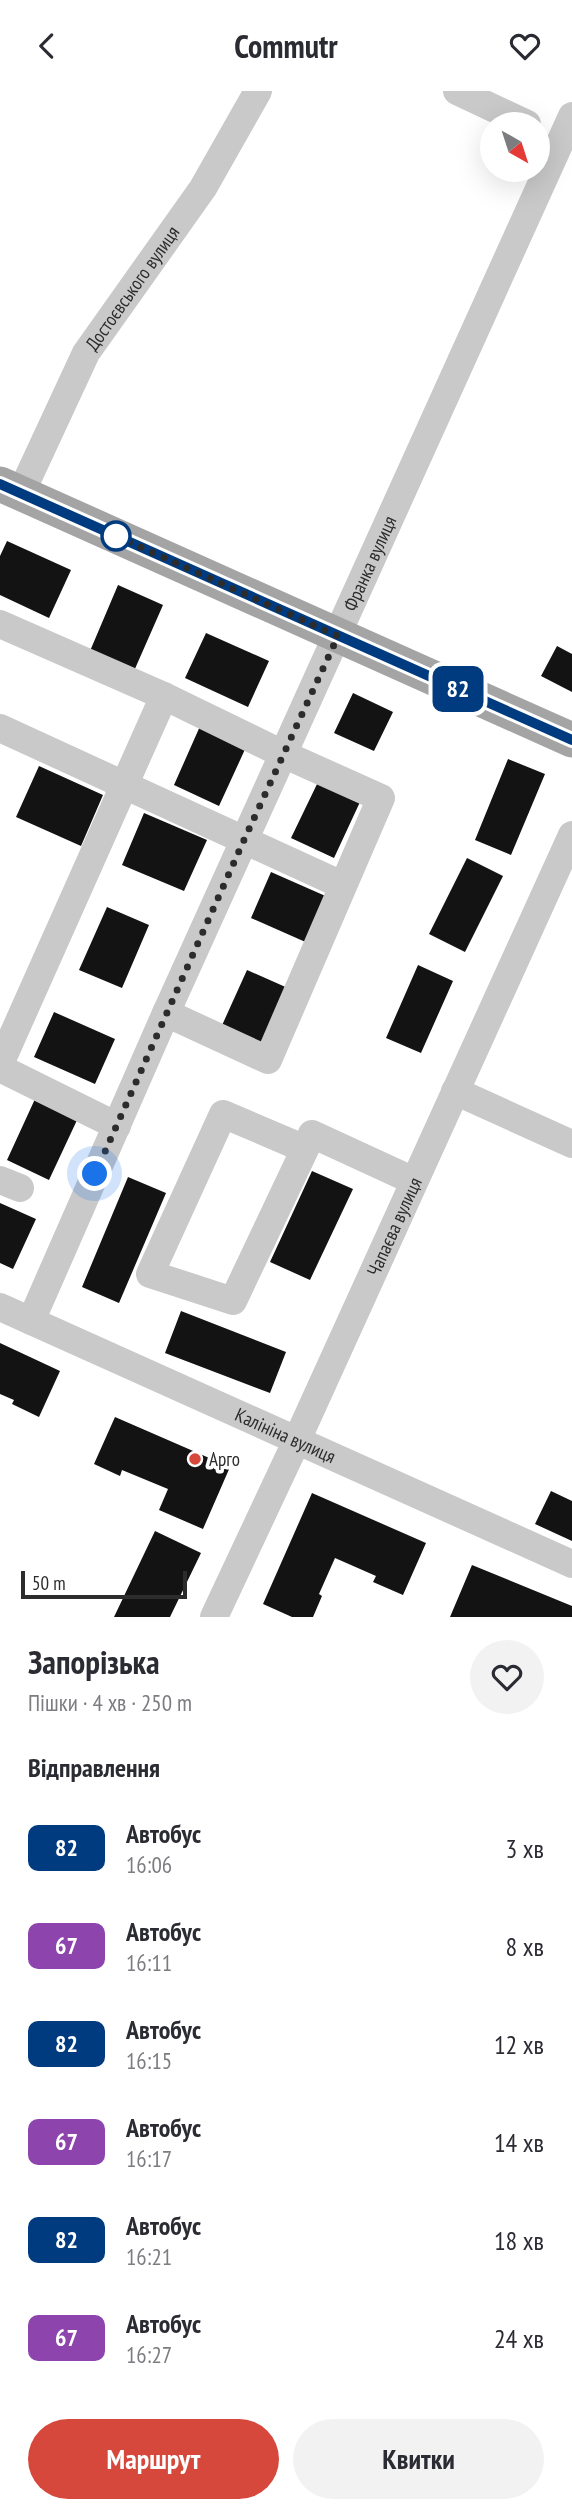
<!DOCTYPE html>
<html lang="uk">
<head>
<meta charset="utf-8">
<style>
	:root { --surface:#fff; --page:#f2f2f3; --text:#2b2b33; --muted:#7c7c81; --accent:#d5483b }
	body { margin:0; font-family:"PT Sans Narrow",sans-serif; background:var(--page); color:var(--text); height:100vh; display:flex; flex-direction:column; font-size:26px; white-space:nowrap }
	* { box-sizing:border-box; margin:0 }
	p { font-size:23px; color:var(--muted) }
	.icon { flex:none; width:38px; height:38px; fill:none; stroke:currentColor; stroke-width:2; stroke-linecap:round; stroke-linejoin:round }
	.map { position:relative; height:1526px; overflow:hidden }
	.panel { display:flex; flex-direction:column; background:var(--surface); flex:1 }
	.panel>* { flex:none }
	.badge { padding:0 14px; border-radius:10px; font-size:24px; line-height:46px }
	.needle { width:46px; rotate:141deg }
	.fabs { position:absolute; left:480px; top:21px; display:grid; gap:14px }
	.fabs a { display:grid; place-items:center; width:70px; height:70px; border-radius:50%; background:var(--surface); box-shadow:0 7px 28px #0002; font-size:35px }
	.scale { position:absolute; left:21px; bottom:18px; width:166px; box-sizing:border-box; padding-left:7px; border:4px solid #2c2c2c; border-top:0; font-size:19px; line-height:24px; white-space:nowrap; color:#2c2c2c; -webkit-text-stroke:5px #fff; paint-order:stroke }
	.you { position:absolute; width:35px; height:35px; margin:-18px; border:5px solid #fff; border-radius:50%; background:#1a73e8; box-shadow:0 0 0 10px #1a73e833 }
	.map>.badge { position:absolute; translate:-50% -50%; box-shadow:0 0 0 4px #fff }
	h2 { padding:0 28px; font-size:26px; line-height:63px }
	.round { display:grid; place-items:center; flex:none; width:74px; height:74px; border-radius:37px; background:var(--page) }
	.summary { display:flex; align-items:center; justify-content:space-between; height:119px; padding:0 28px }
	h1 { font-size:33px; font-weight:800; line-height:52px }
	.primary-button { display:flex; gap:14px; margin-top:auto; padding:14px 28px }
	.primary-button a { flex:1; height:80px; border-radius:42px; background:var(--accent); color:#fff; font-size:28px; font-weight:800; line-height:80px; text-align:center }
	.primary-button a+a { background:var(--page); color:var(--text) }
	ul { padding:0; list-style:none }
	li { display:flex; align-items:center; gap:21px; height:98px; padding:0 28px }
	li div { flex:1 }
	li b { display:block; font-size:26px }
	li em { font-style:normal }
	li .badge { min-width:77px; font-weight:700; text-align:center }
	header { display:flex; justify-content:space-between; align-items:center; height:91px; padding:0 28px; background:var(--surface); font-size:32px; font-weight:800 }
	.map>svg:first-child { display:block }
</style>
</head>
<body>
<header><svg class="icon" aria-label="back" viewBox="0 0 24 24"><path d="M15 5l-7 7 7 7"/></svg>Commutr<svg class="icon" aria-label="heart" viewBox="0 0 24 24"><path d="M12 20l-8-8c-3-5 5-10 8-4 3-6 11-1 8 4z"/></svg></header>
<div class="map">
<svg width="572" height="1526" viewBox="0 0 572 1526">
	<rect width="100%" height="100%" fill="#fff"/>
	<path fill="#131313" d="M 7,450 L 71,479 L 49,527 L 0,504 L 0,465 Z
		M 118,494 L 163,514 L 134,580 L 90,560 Z
		M 206,542 L 269,570 L 248,616 L 185,587 Z
		M 557,555 L 572,563 L 572,601 L 541,585 Z
		M 353,602 L 393,621 L 374,660 L 334,642 Z
		M 201,633 L 247,654 L 219,715 L 174,694 Z
		M 508,668 L 545,683 L 511,764 L 475,749 Z
		M 39,675 L 103,704 L 81,755 L 16,726 Z
		M 318,691 L 360,711 L 334,767 L 291,747 Z
		M 144,722 L 207,749 L 184,800 L 122,774 Z
		M 467,767 L 503,785 L 465,861 L 429,843 Z
		M 271,781 L 330,807 L 310,853 L 251,827 Z
		M 107,816 L 149,834 L 122,897 L 79,879 Z
		M 418,874 L 453,890 L 421,962 L 386,947 Z
		M 247,879 L 290,898 L 263,959 L 219,941 Z
		M 54,921 L 115,948 L 95,993 L 34,966 Z
		M 35,1008 L 78,1027 L 49,1089 L 7,1069 Z
		M 312,1080 L 353,1098 L 310,1189 L 270,1171 Z
		M 128,1086 L 166,1102 L 119,1212 L 82,1196 Z
		M 0,1112 L 36,1128 L 13,1178 L 0,1172 Z
		M 181,1220 L 286,1261 L 270,1302 L 165,1262 Z
		M 0,1252 L 60,1280 L 39,1326 L 12,1313 L 14,1309 L 0,1303 Z
		M 115,1326 L 230,1376 L 203,1438 L 159,1419 L 168,1398 L 122,1379 L 120,1385 L 94,1373 Z
		M 551,1400 L 572,1410 L 572,1450 L 535,1433 Z
		M 312,1402 L 426,1452 L 403,1504 L 373,1491 L 376,1485 L 335,1467 L 319,1503 L 322,1505 L 313,1526 L 292,1526 L 263,1513 Z
		M 155,1440 L 201,1462 L 170,1526 L 114,1526 Z
		M 472,1474 L 572,1515 L 572,1526 L 450,1526 Z"/>
	<g fill="none" stroke-linecap="round" stroke-linejoin="round">
		<g stroke="#c9c9c9" stroke-width="28">
			<path d="M 457,0 L 527,33"/>
			<path id="s1" d="M 21,402 L 86,262 L 203,97 L 258,0"/>
			<path d="M 0,533 L 164,605 L 283,663 L 381,707 L 268,969 L 166,922"/>
			<path d="M 0,637 L 342,794"/>
			<path d="M 0,973 L 164,605"/>
			<path d="M 0,977 L 117,1035"/>
			<path d="M 455,1000 L 572,1053"/>
			<path d="M 305,1058 L 223,1023 L 150,1183 L 233,1210 L 305,1058 L 312,1043 L 414,1090"/>
			<path d="M 0,1089 L 20,1097"/>
			<path id="s2" d="M 0,1216 L 572,1473"/>
			<path id="s3" d="M 31,1230 L 166,922 L 572,25"/>
			<path id="s4" d="M 214,1526 L 297,1349 L 572,744"/>
		</g>
		<path stroke="#a4a4a4" stroke-width="35" d="M 0,393 L 572,649"/>
	</g>
	<g fill="none" stroke-linecap="round" stroke-linejoin="round">
		<g stroke="#fff" stroke-width="16">
			<path id="line" d="M 0,393 L 572,649"/>
		</g>
		<use href="#line" stroke="#003b80" stroke-width="10"/>
		<path stroke="#2c2c2c" stroke-width="7" stroke-dasharray="0 12.6" d="M 95,1083 L 244,749 L 338,545 L 116,445"/>
	</g>
	<circle fill="#fff" stroke="#003b80" stroke-width="3.5" cx="116" cy="445" r="14"/>
	<circle fill="#d5483b" stroke="#fff" stroke-width="2.5" cx="195" cy="1368" r="7"/>
	<g text-anchor="middle" dominant-baseline="central" stroke-width="7" stroke-linejoin="round" paint-order="stroke">
		<g font-size="19" fill="#2c2c2c" stroke="#fff">
			<text stroke="none"><textPath href="#s1" startOffset="234">Достоєвського вулиця</textPath></text>
			<text stroke="none"><textPath href="#s3" startOffset="830">Франка вулиця</textPath></text>
			<text stroke="none"><textPath href="#s4" startOffset="430">Чапаєва вулиця</textPath></text>
			<text stroke="none"><textPath href="#s2" startOffset="313">Калініна вулиця</textPath></text>
		</g>
		<g font-size="19" fill="#2c2c2c" stroke="#fff" text-anchor="start">
			<text x="209" y="1368">Арго</text>
		</g>
	</g>
</svg>
<div class="fabs">
<a><svg class="needle" viewBox="-14 -14 28 28"><path d="M0-13l5 13h-10z" fill="#e53935"/><path d="M0 13l5-13h-10z" fill="#7c7c81"/></svg></a>
</div>
<div class="scale">50 m</div>
<div class="you" style="left:95px;top:1083px"></div>
<b class="badge" style="left:458px;top:598px;background:#003b80;color:#fff">82</b>
</div>
<section class="panel">
<div class="summary"><div><h1>Запорізька</h1><p>Пішки · 4 хв · 250 m</p></div><a class="round"><svg class="icon" aria-label="heart" viewBox="0 0 24 24"><path d="M12 20l-8-8c-3-5 5-10 8-4 3-6 11-1 8 4z"/></svg></a></div>
<h2>Відправлення</h2>
<ul>
<li><span class="badge" style="background:#003b80;color:#fff">82</span><div><b>Автобус</b><p>16:06</p></div><em>3 хв</em></li>
<li><span class="badge" style="background:#8e44ad;color:#fff">67</span><div><b>Автобус</b><p>16:11</p></div><em>8 хв</em></li>
<li><span class="badge" style="background:#003b80;color:#fff">82</span><div><b>Автобус</b><p>16:15</p></div><em>12 хв</em></li>
<li><span class="badge" style="background:#8e44ad;color:#fff">67</span><div><b>Автобус</b><p>16:17</p></div><em>14 хв</em></li>
<li><span class="badge" style="background:#003b80;color:#fff">82</span><div><b>Автобус</b><p>16:21</p></div><em>18 хв</em></li>
<li><span class="badge" style="background:#8e44ad;color:#fff">67</span><div><b>Автобус</b><p>16:27</p></div><em>24 хв</em></li>
</ul>
<div class="primary-button"><a>Маршрут</a><a>Квитки</a></div>
</section>
</body>
</html>
